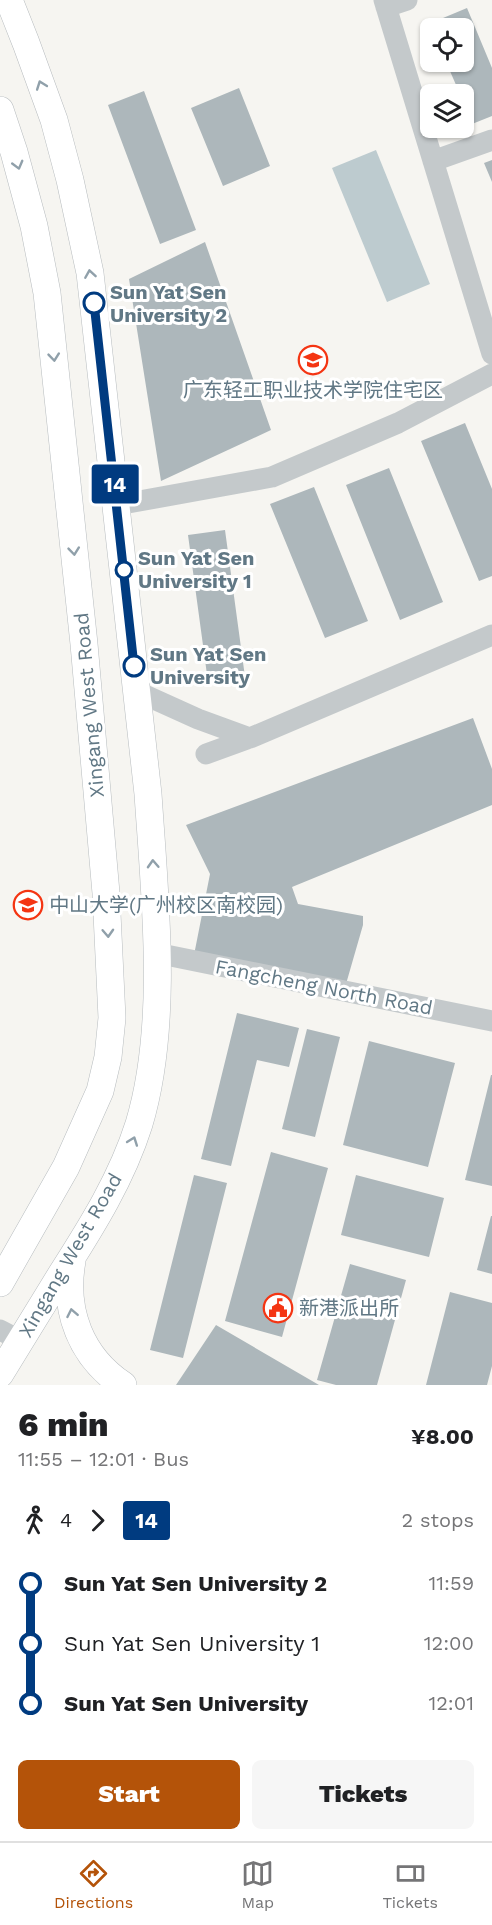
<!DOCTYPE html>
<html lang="en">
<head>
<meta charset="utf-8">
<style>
	:root { --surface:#fff; --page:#f6f6f6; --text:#202124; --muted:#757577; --line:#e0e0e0; --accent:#b45309 }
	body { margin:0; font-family:"Work Sans","Noto Sans SC",sans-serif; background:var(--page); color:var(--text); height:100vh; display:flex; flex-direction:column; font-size:22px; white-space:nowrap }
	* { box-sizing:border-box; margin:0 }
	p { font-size:20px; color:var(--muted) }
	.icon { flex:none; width:33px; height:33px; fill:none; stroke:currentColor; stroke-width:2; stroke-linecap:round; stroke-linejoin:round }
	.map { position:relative; height:1385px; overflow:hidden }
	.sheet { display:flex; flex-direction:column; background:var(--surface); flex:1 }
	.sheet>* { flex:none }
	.badge { padding:0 12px; border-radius:4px; font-size:21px; line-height:39px }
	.tools { position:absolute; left:420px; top:18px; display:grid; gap:12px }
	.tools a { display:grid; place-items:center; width:54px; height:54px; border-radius:9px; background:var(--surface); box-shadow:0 2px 4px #0004; font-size:30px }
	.map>.badge { position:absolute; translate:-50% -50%; box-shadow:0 0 0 3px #fff }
	.legs { display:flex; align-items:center; gap:9px; height:66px; padding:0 18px; font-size:20px }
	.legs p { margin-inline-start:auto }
	.headline { display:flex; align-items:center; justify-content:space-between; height:102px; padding:0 18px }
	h1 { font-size:33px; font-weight:800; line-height:45px }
	.action { display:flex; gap:12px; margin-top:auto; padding:12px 18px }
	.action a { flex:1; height:69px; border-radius:9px; background:var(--accent); color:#fff; font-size:24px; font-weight:800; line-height:69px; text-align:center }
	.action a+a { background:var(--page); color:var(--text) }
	ul { padding:0 18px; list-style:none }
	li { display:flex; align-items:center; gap:21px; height:60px; font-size:22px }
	li i { display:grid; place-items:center; width:9px; height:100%; margin:0 8px; background:currentColor }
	li i::after { content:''; width:15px; height:15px; margin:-8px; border:4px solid; border-radius:50%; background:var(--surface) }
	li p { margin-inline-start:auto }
	li:first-child i { background:linear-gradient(#0000 50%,currentColor 0) }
	li:last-child i { background:linear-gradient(currentColor 50%,#0000 0) }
	.tabs { display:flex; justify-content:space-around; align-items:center; height:84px; border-top:2px solid var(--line); background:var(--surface); font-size:16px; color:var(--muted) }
	.tabs a { display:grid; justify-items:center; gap:3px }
	.tabs .selected { color:var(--accent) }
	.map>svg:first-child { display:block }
</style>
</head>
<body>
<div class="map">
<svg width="492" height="1385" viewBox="0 0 492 1385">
	<rect width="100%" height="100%" fill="#f6f5f1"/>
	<path fill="#bdcbcf" d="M 376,150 L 430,284 L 387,302 L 332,168 Z"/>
	<path fill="#adb7bb" d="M 467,8 L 492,68 L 492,116 L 472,124 L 464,104 L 464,94 L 460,94 L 446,62 L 464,62 L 464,28 L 433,28 L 431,23 Z
		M 239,88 L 270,166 L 223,186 L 191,108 Z
		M 144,91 L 196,230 L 160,244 L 108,105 Z
		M 492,160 L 492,182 L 484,163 Z
		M 205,242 L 271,430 L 161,481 L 129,279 Z
		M 465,423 L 492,489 L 492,576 L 479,581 L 421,441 Z
		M 389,468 L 443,602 L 400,620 L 346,485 Z
		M 314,487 L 368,621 L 325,638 L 270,504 Z
		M 225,530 L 245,677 L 208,682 L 188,535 Z
		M 473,718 L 492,769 L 492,805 L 292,887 L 298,904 L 363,916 L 363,925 L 346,984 L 194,955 L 210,874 L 186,825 Z
		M 237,1013 L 299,1028 L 289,1067 L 257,1060 L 231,1166 L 201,1159 Z
		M 307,1029 L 340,1037 L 315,1137 L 282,1129 Z
		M 369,1041 L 455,1063 L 428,1167 L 343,1145 Z
		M 491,1075 L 492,1075 L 492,1186 L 465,1180 Z
		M 271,1152 L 328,1168 L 282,1337 L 225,1321 Z
		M 194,1175 L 227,1183 L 183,1358 L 150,1350 Z
		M 356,1175 L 444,1198 L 429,1257 L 341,1235 Z
		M 491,1216 L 492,1216 L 492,1274 L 477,1270 Z
		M 350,1264 L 406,1280 L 377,1385 L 336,1385 L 317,1380 Z
		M 450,1292 L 492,1303 L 492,1366 L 487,1385 L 426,1385 Z
		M 216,1325 L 319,1385 L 176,1385 Z"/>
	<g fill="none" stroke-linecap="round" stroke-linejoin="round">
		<g stroke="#b7bcbf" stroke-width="28">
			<path id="major" d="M 0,110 L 14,152 L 34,226 L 47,293 L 84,644 L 106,893 L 112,1018 L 108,1057 L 100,1091 L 66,1167 L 0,1283
				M 72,1261 C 63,1311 81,1357 123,1385
				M 0,1374 C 21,1340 41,1307 62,1273 C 92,1226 122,1178 139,1124 C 169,1024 155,898 148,794 L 90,273 L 70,180 L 54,120 L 26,43 L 9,0"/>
		</g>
		<path stroke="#c4c9cb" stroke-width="21" d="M 384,0 L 492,354
			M 386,7 L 407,0
			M 433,161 L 492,140
			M 117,505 L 272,477 L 398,423 L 492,374
			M 136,691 L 198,719 L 250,738
			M 206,754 L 250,738 L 492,635
			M 156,953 L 492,1021
			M 0,1330 L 21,1341"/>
		<use href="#major" stroke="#fff" stroke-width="27"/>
	</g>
	<defs><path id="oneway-chevron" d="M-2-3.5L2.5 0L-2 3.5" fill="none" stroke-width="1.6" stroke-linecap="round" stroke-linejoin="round" transform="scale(1.5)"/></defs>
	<g stroke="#90a0aa">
		<use href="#oneway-chevron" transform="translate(41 85) rotate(-110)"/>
		<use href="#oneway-chevron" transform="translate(18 165) rotate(75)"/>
		<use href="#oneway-chevron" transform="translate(90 274) rotate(-99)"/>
		<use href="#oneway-chevron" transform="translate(54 357) rotate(84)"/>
		<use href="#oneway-chevron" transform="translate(74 551) rotate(84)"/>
		<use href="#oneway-chevron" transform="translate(153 864) rotate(-93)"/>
		<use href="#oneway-chevron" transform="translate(108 933) rotate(87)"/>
		<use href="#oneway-chevron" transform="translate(133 1141) rotate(-70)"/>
		<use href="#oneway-chevron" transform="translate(72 1313) rotate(-101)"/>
	</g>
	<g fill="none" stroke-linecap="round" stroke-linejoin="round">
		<g stroke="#fff" stroke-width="14">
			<path id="line-1" d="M 94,303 L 134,666"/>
		</g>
		<use href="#line-1" stroke="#003b80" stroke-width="9"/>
	</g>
	<defs>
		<g id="university-ring" transform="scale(1.5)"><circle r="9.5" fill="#fff" stroke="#f43513" stroke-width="1.5"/><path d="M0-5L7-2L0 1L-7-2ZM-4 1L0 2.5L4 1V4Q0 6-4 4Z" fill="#f43513"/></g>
		<g id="civic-ring" transform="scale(1.5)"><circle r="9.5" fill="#fff" stroke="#f43513" stroke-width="1.5"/><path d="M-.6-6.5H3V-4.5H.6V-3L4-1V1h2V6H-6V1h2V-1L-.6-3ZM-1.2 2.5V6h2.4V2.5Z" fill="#f43513"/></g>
	</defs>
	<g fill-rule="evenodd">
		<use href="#university-ring" x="313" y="360"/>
		<use href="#university-ring" x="28" y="905"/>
		<use href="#civic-ring" x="278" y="1308"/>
	</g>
	<g fill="#fff" stroke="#003b80" stroke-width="3">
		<circle cx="94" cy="303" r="10"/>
		<circle cx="124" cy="570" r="8"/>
		<circle cx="134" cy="666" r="10"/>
	</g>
	<g text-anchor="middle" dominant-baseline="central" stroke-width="6" stroke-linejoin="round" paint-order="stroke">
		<g font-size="20" font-weight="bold" fill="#617885" stroke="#fff" text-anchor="start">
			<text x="110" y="292">Sun Yat Sen<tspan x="110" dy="23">University 2</tspan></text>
			<text x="138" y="558">Sun Yat Sen<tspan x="138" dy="23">University 1</tspan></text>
			<text x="150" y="654">Sun Yat Sen<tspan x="150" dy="23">University</tspan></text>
		</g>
		<g font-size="20" fill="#617885" stroke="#fff" text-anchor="start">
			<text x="313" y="390" text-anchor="middle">广东轻工职业技术学院住宅区</text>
			<text x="49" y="905">中山大学(广州校区南校园)</text>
			<text x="299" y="1308">新港派出所</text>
		</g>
		<g font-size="20" fill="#617885" stroke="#fff">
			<text transform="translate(89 705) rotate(-95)">Xingang West Road</text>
			<text transform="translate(324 987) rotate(11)">Fangcheng North Road</text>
			<text transform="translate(70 1255) rotate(-60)">Xingang West Road</text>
		</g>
	</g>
</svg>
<div class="tools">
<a><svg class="icon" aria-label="locate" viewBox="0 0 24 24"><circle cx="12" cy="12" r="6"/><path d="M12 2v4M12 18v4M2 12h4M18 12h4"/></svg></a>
<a><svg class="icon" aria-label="layers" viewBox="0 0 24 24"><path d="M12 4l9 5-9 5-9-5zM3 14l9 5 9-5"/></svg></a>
</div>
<b class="badge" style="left:115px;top:484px;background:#003b80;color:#fff">14</b>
</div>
<section class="sheet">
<div class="headline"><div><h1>6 min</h1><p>11:55 – 12:01 · Bus</p></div><b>¥8.00</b></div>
<div class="legs"><svg class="icon" aria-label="walk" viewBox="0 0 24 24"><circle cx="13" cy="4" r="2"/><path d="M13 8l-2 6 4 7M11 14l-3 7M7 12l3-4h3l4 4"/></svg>4<svg class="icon" aria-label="forward" viewBox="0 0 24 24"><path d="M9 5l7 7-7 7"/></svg><b class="badge" style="background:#003b80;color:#fff">14</b><p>2 stops</p></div>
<ul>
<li><i style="color:#003b80"></i><b>Sun Yat Sen University 2</b><p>11:59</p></li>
<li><i style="color:#003b80"></i><span>Sun Yat Sen University 1</span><p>12:00</p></li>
<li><i style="color:#003b80"></i><b>Sun Yat Sen University</b><p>12:01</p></li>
</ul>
<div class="action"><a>Start</a><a>Tickets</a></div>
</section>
<nav class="tabs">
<a class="selected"><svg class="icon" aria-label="directions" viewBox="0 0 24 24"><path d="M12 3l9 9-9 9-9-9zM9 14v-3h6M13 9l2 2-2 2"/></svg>Directions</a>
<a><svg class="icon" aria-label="map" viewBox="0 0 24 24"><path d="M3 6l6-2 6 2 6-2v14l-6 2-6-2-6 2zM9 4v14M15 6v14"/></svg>Map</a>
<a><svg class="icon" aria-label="tickets" viewBox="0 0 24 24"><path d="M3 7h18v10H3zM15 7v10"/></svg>Tickets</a>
</nav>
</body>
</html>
